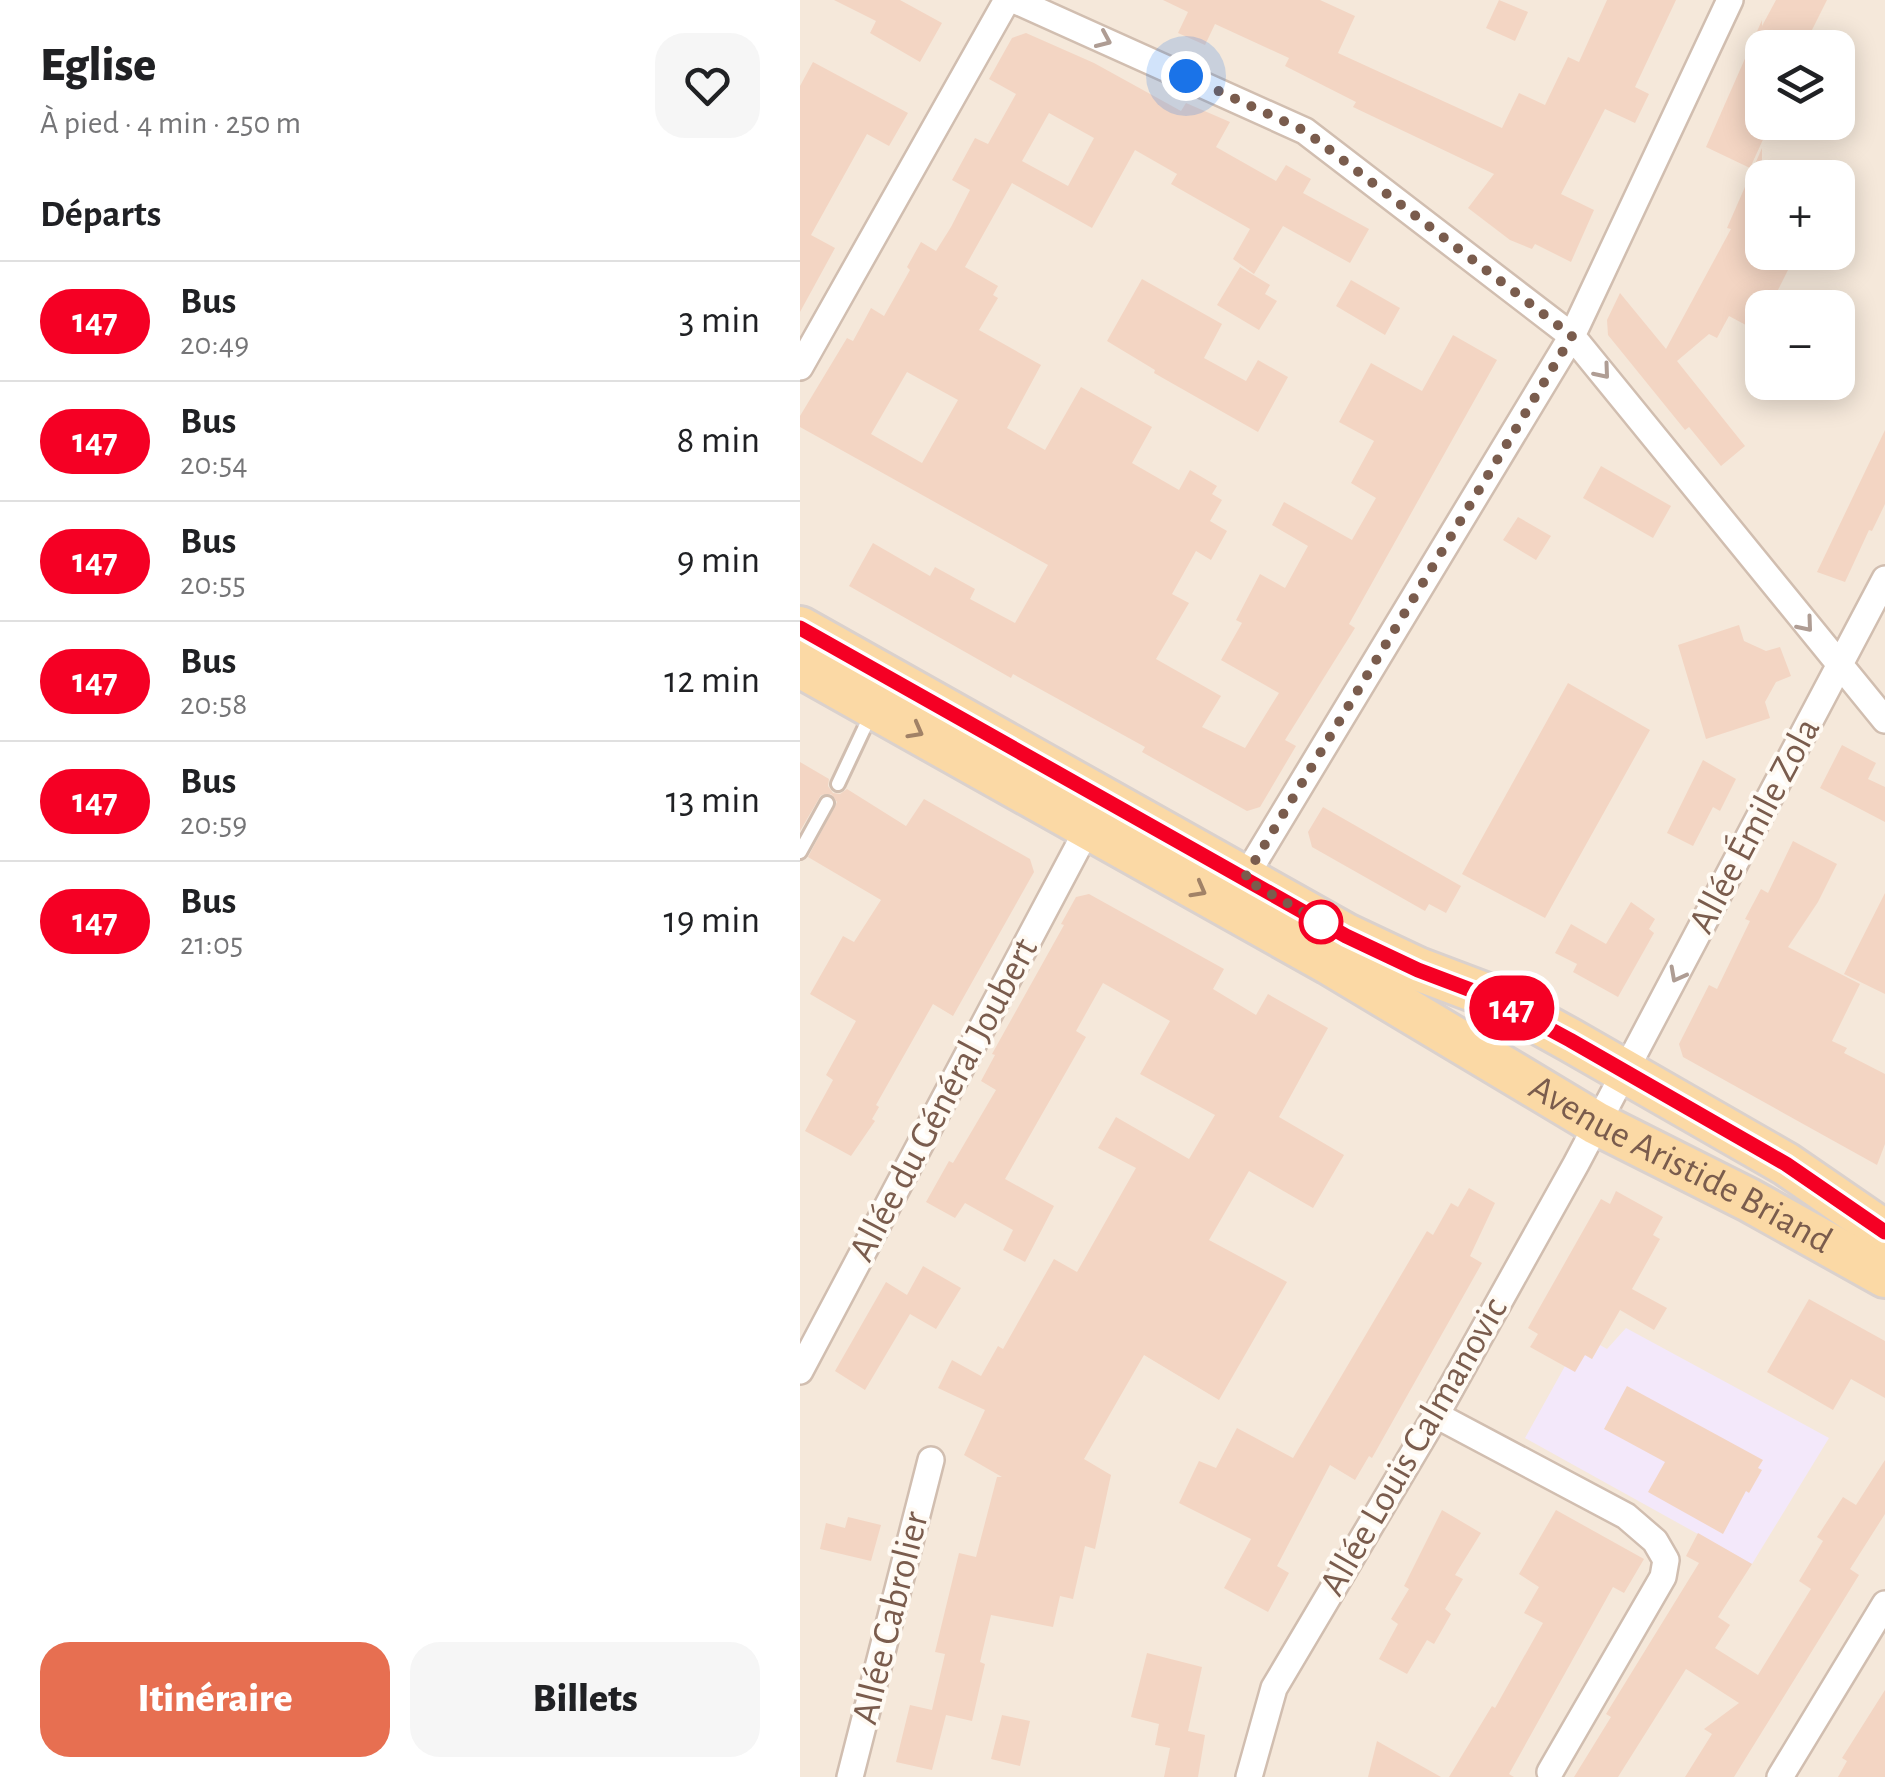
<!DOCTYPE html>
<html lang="fr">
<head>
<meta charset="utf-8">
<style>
	:root { --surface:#fff; --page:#f6f6f6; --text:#202124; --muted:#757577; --line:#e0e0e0; --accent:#e76f51 }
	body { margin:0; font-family:"Alegreya Sans",sans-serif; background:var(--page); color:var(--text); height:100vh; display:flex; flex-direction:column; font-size:38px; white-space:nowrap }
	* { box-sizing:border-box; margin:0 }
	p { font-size:32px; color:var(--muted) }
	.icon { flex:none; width:55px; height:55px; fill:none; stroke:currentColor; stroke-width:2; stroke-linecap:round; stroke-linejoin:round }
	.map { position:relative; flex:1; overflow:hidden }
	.sheet { display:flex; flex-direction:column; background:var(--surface); width:800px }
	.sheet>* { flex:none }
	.badge { padding:0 20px; border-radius:32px; font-size:35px; line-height:65px }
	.tools { position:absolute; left:945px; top:30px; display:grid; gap:20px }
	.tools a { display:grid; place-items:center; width:110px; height:110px; border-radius:20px; background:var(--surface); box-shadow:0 5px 25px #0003; font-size:50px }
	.you { position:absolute; width:50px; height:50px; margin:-25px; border:8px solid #fff; border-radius:50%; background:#1a73e8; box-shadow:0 0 0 15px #1a73e833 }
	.map>.badge { position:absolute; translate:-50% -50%; box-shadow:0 0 0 5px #fff }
	h2 { padding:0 40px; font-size:38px; line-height:90px }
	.round { display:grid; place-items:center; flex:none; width:105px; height:105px; border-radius:30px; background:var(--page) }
	.overview { display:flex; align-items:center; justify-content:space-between; height:170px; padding:0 40px }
	h1 { font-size:48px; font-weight:800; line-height:75px }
	.action { display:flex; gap:20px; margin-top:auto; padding:20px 40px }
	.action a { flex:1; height:115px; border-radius:30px; background:var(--accent); color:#fff; font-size:40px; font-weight:800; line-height:115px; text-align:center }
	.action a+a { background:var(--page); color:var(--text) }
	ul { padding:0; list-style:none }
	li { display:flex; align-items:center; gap:30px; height:120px; padding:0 40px; border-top:2px solid var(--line) }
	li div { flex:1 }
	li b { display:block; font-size:38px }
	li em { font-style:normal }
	li .badge { min-width:110px; font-weight:700; text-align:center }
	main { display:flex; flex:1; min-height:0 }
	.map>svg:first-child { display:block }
</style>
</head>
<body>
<main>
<section class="sheet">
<div class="overview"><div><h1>Eglise</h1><p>À pied · 4 min · 250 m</p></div><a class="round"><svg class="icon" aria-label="heart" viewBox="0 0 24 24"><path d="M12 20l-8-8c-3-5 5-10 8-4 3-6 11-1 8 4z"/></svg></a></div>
<h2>Départs</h2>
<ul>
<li><span class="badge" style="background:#f50024;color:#fff">147</span><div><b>Bus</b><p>20:49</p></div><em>3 min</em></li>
<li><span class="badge" style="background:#f50024;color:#fff">147</span><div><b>Bus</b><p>20:54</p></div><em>8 min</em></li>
<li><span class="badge" style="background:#f50024;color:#fff">147</span><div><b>Bus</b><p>20:55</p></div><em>9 min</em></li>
<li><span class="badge" style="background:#f50024;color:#fff">147</span><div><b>Bus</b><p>20:58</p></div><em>12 min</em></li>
<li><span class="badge" style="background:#f50024;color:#fff">147</span><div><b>Bus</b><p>20:59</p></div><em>13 min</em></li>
<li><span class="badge" style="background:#f50024;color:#fff">147</span><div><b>Bus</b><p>21:05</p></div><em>19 min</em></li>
</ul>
<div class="action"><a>Itinéraire</a><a>Billets</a></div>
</section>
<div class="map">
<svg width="1085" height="1777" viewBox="0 0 1085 1777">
	<rect width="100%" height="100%" fill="#fdf6ec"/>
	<path fill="#f5e8da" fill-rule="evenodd" d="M 0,0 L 1085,0 L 1085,1777 L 0,1777 ZM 962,48 L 1038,48 L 1038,122 L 962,122 ZM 962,178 L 1038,178 L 1038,252 L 962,252 ZM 962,308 L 1038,308 L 1038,382 L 962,382 Z"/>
	<path fill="#f3e8fa" d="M 826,1328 L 1029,1438 L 952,1564 L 725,1438 L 765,1366 L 785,1355 L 792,1359 L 800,1345 L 807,1349 Z"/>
	<path fill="#f3d5c3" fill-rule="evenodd" d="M 34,0 L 100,0 L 142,23 L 120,62 L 70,33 L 76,21 Z
		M 363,0 L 520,0 L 555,16 L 538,53 L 702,128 L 719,93 L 745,105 L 768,57 L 779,62 L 807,0 L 876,0 L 835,87 L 849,94 L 835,123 L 805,109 L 761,194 L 794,210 L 771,262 L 735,244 L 732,249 L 710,240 L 668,208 L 694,174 L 553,107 L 556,102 L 485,66 L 489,58 L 415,24 L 405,45 L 378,33 L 388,12 Z
		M 699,0 L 728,12 L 715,41 L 686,28 Z
		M 976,0 L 1027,0 L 1003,48 L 962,48 L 962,122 L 971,122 L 950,168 L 906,147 L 962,20 L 962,26 Z
		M 226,33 L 294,63 L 381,111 L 386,103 L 430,122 L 416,147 L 476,181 L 486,165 L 511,179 L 503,193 L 569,229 L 550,263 L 483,226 L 454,274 L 433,259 L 450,229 L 371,184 L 377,174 L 335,150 L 292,228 L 212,183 L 165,267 L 198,286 L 193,295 L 198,298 L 179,330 L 241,365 L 207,428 L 245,450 L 281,387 L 352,427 L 332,463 L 379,490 L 390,470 L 417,486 L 412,494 L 422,500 L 410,521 L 427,531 L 411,560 L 396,551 L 372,594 L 389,603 L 356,659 L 421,696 L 402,727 L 445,748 L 479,693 L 421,660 L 442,623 L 436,620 L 460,574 L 485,588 L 508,546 L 472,525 L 484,502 L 552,540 L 576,498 L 551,483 L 574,441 L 539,422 L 571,363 L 622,391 L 653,335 L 697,360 L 549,624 L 555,628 L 485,740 L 496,746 L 460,807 L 447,811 L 342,752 L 345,747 L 213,674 L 211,678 L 49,586 L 73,543 L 130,576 L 135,567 L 175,589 L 170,599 L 215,623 L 248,565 L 0,427 L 0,416 L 47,338 L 53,341 L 71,308 L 84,316 L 110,270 L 107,267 L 121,242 L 136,251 L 151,227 L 170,190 L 152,180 L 175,138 L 188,144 L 216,94 L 189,79 L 212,38 ZM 249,113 L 294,138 L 268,186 L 222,161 ZM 107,372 L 158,400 L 122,463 L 71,434 Z
		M 13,62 L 108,113 L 89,146 L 67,134 L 11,235 L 35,248 L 0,312 L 0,86 Z
		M 962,148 L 962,252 L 990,266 L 969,308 L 962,308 L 962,320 L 957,331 L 929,316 L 917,338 L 909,334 L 877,361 L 945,446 L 921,466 L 889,427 L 885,430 L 808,335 L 807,320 L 820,293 L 866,349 L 931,229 L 927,228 Z
		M 440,267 L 470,285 L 465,294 L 477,301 L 459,330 L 417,305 Z
		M 342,279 L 422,324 L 404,358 L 446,381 L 458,360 L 488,377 L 458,432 L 354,373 L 355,370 L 307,341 Z
		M 551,280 L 600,308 L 585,335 L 536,306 Z
		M 1085,430 L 1085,504 L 1072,531 L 1069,530 L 1045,582 L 1017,572 Z
		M 801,466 L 871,506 L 853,538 L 783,498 Z
		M 718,517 L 751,536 L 736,560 L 703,540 Z
		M 939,625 L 944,641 L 966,651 L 980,647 L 991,676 L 976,682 L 965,702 L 970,718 L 906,739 L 878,645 Z
		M 768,683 L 850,730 L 745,918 L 662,874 Z
		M 1042,745 L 1076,763 L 1068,779 L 1085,787 L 1085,822 L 1020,788 Z
		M 903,760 L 936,779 L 920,811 L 913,807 L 893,846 L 867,833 Z
		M 0,762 L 29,779 L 28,786 L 33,793 L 40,794 L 47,789 L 106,826 L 124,799 L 230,859 L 234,872 L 153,1016 L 133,1004 L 76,1105 L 79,1107 L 72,1119 L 75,1121 L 51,1156 L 5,1131 L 33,1080 L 26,1075 L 56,1021 L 10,994 L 43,936 L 54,942 L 81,900 L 8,857 L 37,802 L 31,794 L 21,795 L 0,831 Z
		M 523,807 L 661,886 L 646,913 L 629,904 L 625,911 L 512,847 L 508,832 Z
		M 993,841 L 1037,864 L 1018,902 L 988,947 L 1060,984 L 1032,1041 L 1047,1048 L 1044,1053 L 1085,1074 L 1085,1144 L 1077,1165 L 883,1057 L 879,1044 L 909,985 L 917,989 L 950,921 L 945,919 L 961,889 L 968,893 Z
		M 1085,893 L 1085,994 L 1044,974 Z
		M 289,894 L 424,969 L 413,989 L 456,1015 L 468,994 L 528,1028 L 479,1117 L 544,1155 L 513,1208 L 449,1171 L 409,1240 L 487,1282 L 419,1400 L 344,1355 L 284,1459 L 311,1475 L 295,1549 L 285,1546 L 273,1599 L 260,1596 L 253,1627 L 191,1615 L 180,1662 L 185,1664 L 172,1721 L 146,1715 L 132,1770 L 96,1762 L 110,1705 L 132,1710 L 145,1654 L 135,1652 L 159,1553 L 176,1557 L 197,1477 L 202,1477 L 164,1455 L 185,1410 L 138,1388 L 152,1360 L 181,1376 L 198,1346 L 203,1349 L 254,1259 L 277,1272 L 336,1168 L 298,1148 L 316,1117 L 389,1159 L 415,1115 L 340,1074 L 370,1021 L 303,983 L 276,1031 L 286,1037 L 205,1179 L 254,1206 L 225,1262 L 203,1250 L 213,1230 L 165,1203 L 155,1218 L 126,1202 L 149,1161 L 153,1163 L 196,1090 L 181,1081 L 195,1055 L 192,1054 L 264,925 L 261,924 L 276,897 Z
		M 831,902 L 855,919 L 849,929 L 854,933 L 818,997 L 773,972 L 777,964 L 755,953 L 771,924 L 806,944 Z
		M 669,1188 L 695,1203 L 670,1256 L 682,1263 L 572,1458 L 569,1456 L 555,1480 L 530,1465 L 477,1566 L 489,1573 L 468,1612 L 424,1588 L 451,1539 L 379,1503 L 399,1461 L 416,1468 L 437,1428 L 493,1458 L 627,1231 L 633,1235 L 651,1203 L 658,1207 Z
		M 816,1191 L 863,1217 L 853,1235 L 860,1239 L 832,1289 L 867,1308 L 854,1330 L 820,1310 L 792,1359 L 785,1355 L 775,1372 L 730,1347 L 738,1334 L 728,1328 L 801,1199 L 810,1204 Z
		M 123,1266 L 161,1288 L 136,1329 L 110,1314 L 65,1390 L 35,1371 L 86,1282 L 107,1295 Z
		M 1009,1299 L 1085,1341 L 1085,1398 L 1051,1379 L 1033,1410 L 967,1372 Z
		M 827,1386 L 963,1460 L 958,1468 L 962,1470 L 949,1493 L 946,1491 L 923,1534 L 848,1492 L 865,1462 L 804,1429 Z
		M 1085,1460 L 1085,1514 L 1050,1569 L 1059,1575 L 934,1777 L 885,1777 L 912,1734 L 904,1729 L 939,1703 L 886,1669 L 818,1777 L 774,1777 L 811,1717 L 806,1714 L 899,1563 L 886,1556 L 898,1533 L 952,1564 L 918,1617 L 930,1625 L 915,1648 L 958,1675 L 1011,1589 L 999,1581 L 1023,1541 L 1017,1537 L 1043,1497 L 1056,1505 Z
		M 642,1510 L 681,1533 L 655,1575 L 663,1579 L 645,1609 L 651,1614 L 634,1644 L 627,1640 L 607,1674 L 579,1659 L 598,1624 L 591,1619 L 609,1589 L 604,1586 Z
		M 756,1510 L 844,1559 L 824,1593 L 813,1587 L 709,1774 L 714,1777 L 649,1777 L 692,1706 L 695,1708 L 743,1623 L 724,1613 L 739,1587 L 719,1574 Z
		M 48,1517 L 81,1525 L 71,1561 L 20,1549 L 26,1523 L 45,1528 Z
		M 347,1653 L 402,1667 L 388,1731 L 405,1735 L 398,1777 L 364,1777 L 370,1748 L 355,1745 L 359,1724 L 331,1717 Z
		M 1085,1690 L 1085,1777 L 1038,1777 L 1047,1761 L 1042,1758 Z
		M 202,1715 L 230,1721 L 220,1766 L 191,1759 Z
		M 577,1741 L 641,1777 L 568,1777 Z"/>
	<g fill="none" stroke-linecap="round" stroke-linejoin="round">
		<g stroke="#d1beb0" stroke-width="18">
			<path id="lane" d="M 38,784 L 71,714
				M 0,852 L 27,803"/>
		</g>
		<g stroke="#d1beb0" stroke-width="30">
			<path id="street" d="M 214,0 L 505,131 L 772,336 L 1085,720
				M 0,367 L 207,0
				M 444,879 L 772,336 L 930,0
				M 0,1371 L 288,828
				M 636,1415 L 826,1516 L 855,1541 L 866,1560 L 863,1577 L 750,1772
				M 50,1777 L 131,1460
				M 449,1777 L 474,1688 L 636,1415 L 776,1164 L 1085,579
				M 980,1777 L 1085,1604"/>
		</g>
		<g stroke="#dad1cd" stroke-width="48">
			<g id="primary">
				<path d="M 0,628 L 546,935 L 618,969 L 692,997 L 770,1040 L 986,1164 L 1085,1232"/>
				<path id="s1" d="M 0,666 L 529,963 L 796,1123 L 949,1200 L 1085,1276"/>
			</g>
		</g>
		<use href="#lane" stroke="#fff" stroke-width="12"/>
		<use href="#street" stroke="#fff" stroke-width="25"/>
		<use href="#primary" stroke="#fbd9a5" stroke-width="42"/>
	</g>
	<defs><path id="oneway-chevron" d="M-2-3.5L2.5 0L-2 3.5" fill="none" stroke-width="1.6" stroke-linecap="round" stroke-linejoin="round" transform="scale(2.5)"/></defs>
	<g stroke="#af9d94">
		<use href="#oneway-chevron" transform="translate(304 40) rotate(24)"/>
		<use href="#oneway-chevron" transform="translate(803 372) rotate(50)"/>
		<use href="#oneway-chevron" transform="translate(1006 625) rotate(50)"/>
		<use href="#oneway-chevron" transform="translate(877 975) rotate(118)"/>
	</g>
	<g stroke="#a18267">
		<use href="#oneway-chevron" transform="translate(116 731) rotate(29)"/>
		<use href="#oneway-chevron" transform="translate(399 890) rotate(29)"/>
	</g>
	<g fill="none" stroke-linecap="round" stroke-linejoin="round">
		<g stroke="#fff" stroke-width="22">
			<path id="line" d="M 0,628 L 546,936 L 618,970 L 692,998 L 770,1040 L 986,1164 L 1085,1232"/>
		</g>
		<use href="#line" stroke="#f50024" stroke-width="15"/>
		<path stroke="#7a5c4d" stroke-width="10" stroke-dasharray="0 18" d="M 386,76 L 505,131 L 772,336 L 444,879 L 521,922"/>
	</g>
	<circle fill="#fff" stroke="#f50024" stroke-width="5" cx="521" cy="922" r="20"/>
	<g text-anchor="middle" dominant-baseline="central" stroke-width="8" stroke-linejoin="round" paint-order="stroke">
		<g font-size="38" fill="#7a5c4d" stroke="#fffaf3">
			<text transform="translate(955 826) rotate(-62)">Allée Émile Zola</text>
			<text transform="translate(144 1100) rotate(-62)">Allée du Général Joubert</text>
			<text stroke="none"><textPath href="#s1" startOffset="1012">Avenue Aristide Briand</textPath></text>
			<text transform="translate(614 1447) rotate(-60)">Allée Louis Calmanovic</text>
			<text transform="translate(91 1618) rotate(-76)">Allée Cabrolier</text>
		</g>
	</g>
</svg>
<div class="tools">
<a><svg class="icon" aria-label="layers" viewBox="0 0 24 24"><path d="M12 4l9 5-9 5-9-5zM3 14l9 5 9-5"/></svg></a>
<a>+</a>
<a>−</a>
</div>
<div class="you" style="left:386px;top:76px"></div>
<b class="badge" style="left:712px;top:1008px;background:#f50024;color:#fff">147</b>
</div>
</main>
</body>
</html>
